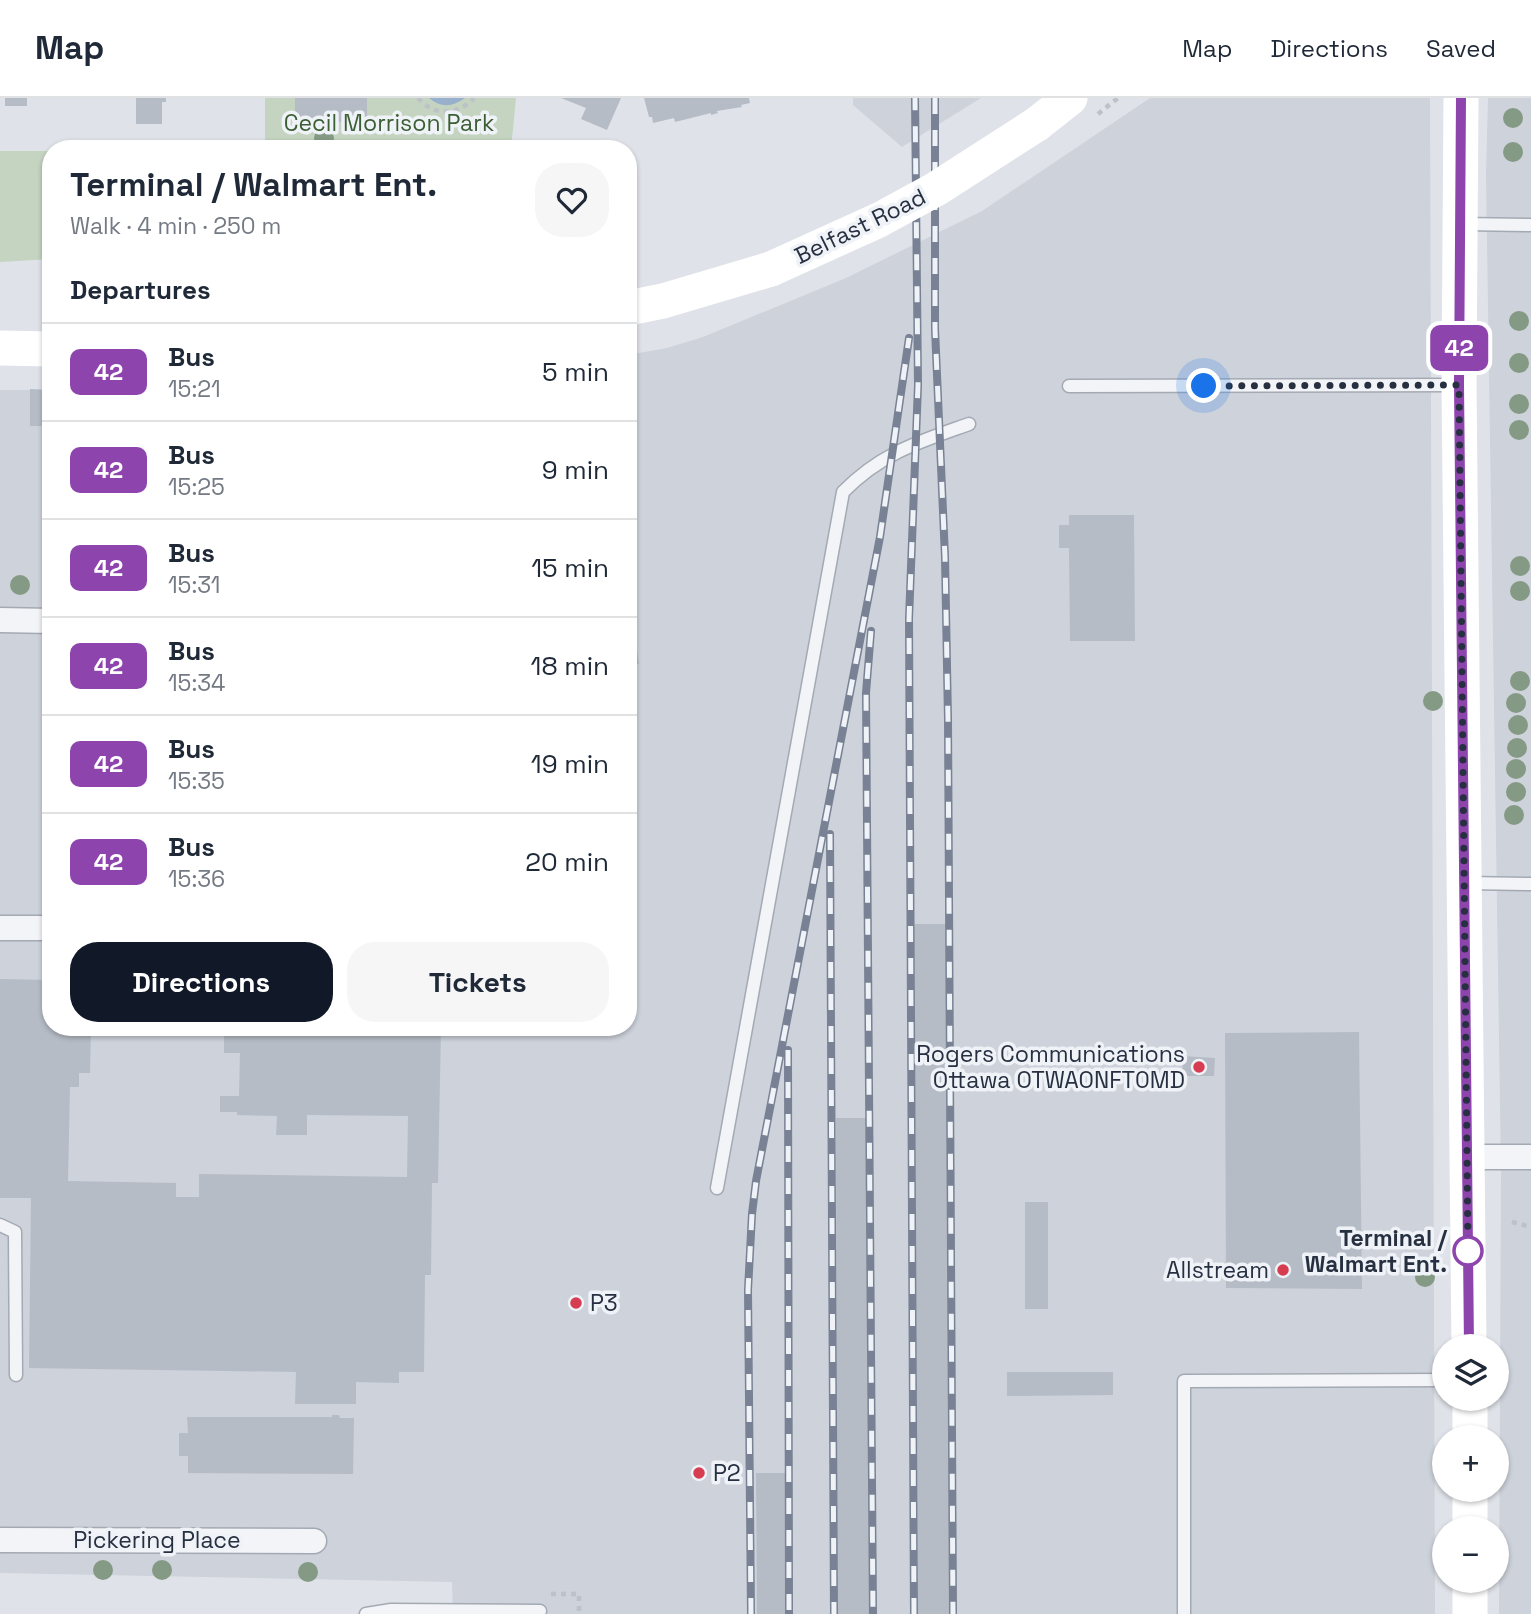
<!DOCTYPE html>
<html lang="en">
<head>
<meta charset="utf-8">
<style>
	:root { --surface:#fff; --page:#f6f6f7; --text:#1f2937; --muted:#747a83; --line:#e0e1e3; --accent:#111827 }
	body { margin:0; font-family:"Space Grotesk",sans-serif; background:var(--page); color:var(--text); height:100vh; display:flex; flex-direction:column; font-size:26px; white-space:nowrap }
	* { box-sizing:border-box; margin:0 }
	p { font-size:23px; color:var(--muted) }
	.icon { flex:none; width:38px; height:38px; fill:none; stroke:currentColor; stroke-width:2; stroke-linecap:round; stroke-linejoin:round }
	.map { position:relative; flex:1; overflow:hidden }
	.side { position:absolute; left:42px; top:42px; width:595px; height:896px; display:flex; flex-direction:column; background:var(--surface); border-radius:28px; box-shadow:0 2px 5px #0004 }
	.side>* { flex:none }
	.badge { padding:0 14px; border-radius:10px; font-size:24px; line-height:46px }
	.fabs { position:absolute; left:1432px; top:1236px; display:grid; gap:14px }
	.fabs a { display:grid; place-items:center; width:77px; height:77px; border-radius:50%; background:var(--surface); box-shadow:0 2px 5px #0004; font-size:35px }
	.you { position:absolute; width:35px; height:35px; margin:-18px; border:5px solid #fff; border-radius:50%; background:#1a73e8; box-shadow:0 0 0 10px #1a73e833 }
	.map>.badge { position:absolute; translate:-50% -50%; box-shadow:0 0 0 4px #fff }
	h2 { padding:0 28px; font-size:26px; line-height:63px }
	.round { display:grid; place-items:center; flex:none; width:74px; height:74px; border-radius:28px; background:var(--page) }
	.summary { display:flex; align-items:center; justify-content:space-between; height:119px; padding:0 28px }
	h1 { font-size:33px; font-weight:800; line-height:52px }
	.cta { display:flex; gap:14px; margin-top:auto; padding:14px 28px }
	.cta a { flex:1; height:80px; border-radius:28px; background:var(--accent); color:#fff; font-size:28px; font-weight:800; line-height:80px; text-align:center }
	.cta a+a { background:var(--page); color:var(--text) }
	ul { padding:0; list-style:none }
	li { display:flex; align-items:center; gap:21px; height:98px; padding:0 28px; border-top:2px solid var(--line) }
	li div { flex:1 }
	li b { display:block; font-size:26px }
	li em { font-style:normal }
	li .badge { min-width:77px; font-weight:700; text-align:center }
	header { display:flex; align-items:center; gap:42px; box-sizing:border-box; height:98px; padding:0 35px; background:var(--surface); border-bottom:2px solid var(--line) }
	header strong { font-size:33px }
	nav { display:flex; gap:38px; margin-inline-start:auto; font-size:24px }
	.map>svg:first-child { display:block }
</style>
</head>
<body>
<header>
<strong>Map</strong>
<nav><a>Map</a><a>Directions</a><a>Saved</a></nav>
</header>
<div class="map">
<svg width="1531" height="1516" viewBox="0 0 1531 1516">
	<rect width="100%" height="100%" fill="#dfe3e9"/>
	<path fill="#cdd2db" d="M 853,0 L 981,0 L 902,49 L 853,7 Z
		M 1150,0 L 1430,0 L 1435,1516 L 453,1516 L 452,1484 L 0,1475 L 0,292 L 51,292 L 51,929 L 628,929 L 628,257 L 667,250 L 703,239 L 846,180 L 982,113 Z
		M 1488,0 L 1531,0 L 1531,1516 L 1499,1516 L 1501,1074 L 1486,75 Z"/>
	<path fill="#c4d4c0" d="M 265,0 L 516,0 L 511,51 L 265,51 Z
		M 0,53 L 51,53 L 51,161 L 0,164 Z"/>
	<path fill="#98b0cc" d="M 429,0 L 465,0 C 453,9 441,10 429,0 Z"/>
	<path fill="#b6bcc6" d="M 5,0 L 27,0 L 27,8 L 5,8 Z
		M 136,0 L 166,0 L 166,4 L 162,4 L 162,26 L 136,26 Z
		M 295,0 L 367,0 L 367,24 L 295,24 Z
		M 561,0 L 621,0 L 607,32 L 581,21 L 586,10 Z
		M 644,0 L 749,0 L 750,5 L 741,7 L 742,9 L 717,13 L 718,15 L 711,17 L 711,15 L 675,24 L 674,20 L 653,25 L 652,19 L 649,19 Z
		M 30,291 L 51,292 L 51,328 L 30,328 Z
		M 1069,417 L 1134,417 L 1135,543 L 1070,543 L 1069,450 L 1059,450 L 1059,427 L 1069,427 Z
		M 628,540 L 635,540 L 639,566 L 628,567 Z
		M 914,826 L 946,826 L 952,1516 L 918,1516 Z
		M 0,881 L 51,882 L 51,929 L 91,929 L 90,975 L 79,975 L 79,989 L 70,989 L 68,1083 L 176,1085 L 176,1099 L 199,1099 L 199,1076 L 407,1079 L 408,1018 L 307,1017 L 307,1037 L 276,1037 L 277,1018 L 237,1017 L 237,1014 L 220,1014 L 220,998 L 239,998 L 240,955 L 224,955 L 224,937 L 242,937 L 242,929 L 441,929 L 438,1085 L 432,1085 L 431,1177 L 425,1177 L 424,1274 L 399,1274 L 399,1285 L 356,1284 L 356,1306 L 295,1306 L 296,1274 L 29,1270 L 31,1100 L 0,1100 Z
		M 1359,934 L 1362,1191 L 1226,1190 L 1225,935 Z
		M 1182,958 L 1215,960 L 1214,978 L 1183,978 Z
		M 836,1020 L 869,1020 L 872,1516 L 837,1516 Z
		M 1025,1104 L 1048,1104 L 1048,1211 L 1025,1211 Z
		M 1007,1274 L 1113,1274 L 1113,1297 L 1007,1298 Z
		M 332,1317 L 339,1317 L 340,1320 L 354,1320 L 353,1376 L 188,1375 L 188,1358 L 179,1358 L 179,1335 L 188,1335 L 187,1319 L 332,1319 Z
		M 756,1375 L 788,1375 L 789,1516 L 757,1516 Z"/>
	<g fill="none" stroke-linecap="round" stroke-linejoin="round">
		<g stroke="#a4aab3" stroke-width="15">
			<path id="lane" d="M 1463,126 L 1531,127
				M 1069,288 L 1458,287
				M 1468,785 L 1531,786
				M 717,1090 L 843,394 C 881,355 919,344 969,326
				M 0,1127 L 15,1134 L 16,1277
				M 366,1516 L 391,1512 L 540,1513
				M 1184,1516 L 1184,1283 L 1444,1282"/>
		</g>
		<g stroke="#a4aab3" stroke-width="27">
			<path id="street" d="M 0,522 L 51,523
				M 0,830 L 51,830
				M 1467,1059 L 1531,1059
				M 0,1442 L 314,1443"/>
		</g>
		<path stroke="#bdc1c8" stroke-width="4.5" stroke-dasharray="5 5" stroke-linecap="butt" d="M 418,0 C 434,19 458,17 474,0
			M 1098,16 L 1118,0
			M 1512,1124 L 1531,1129
			M 551,1496 L 579,1496 L 579,1516"/>
		<use href="#lane" stroke="#f2f4f7" stroke-width="12"/>
		<use href="#street" stroke="#f2f4f7" stroke-width="24"/>
		<path stroke="#fff" stroke-width="35" d="M 1461,0 L 1459,287 L 1469,1248
			M 1037,26 L 1070,0
			M 628,210 L 663,203 L 771,171
			M 0,250 L 51,251
			M 1470,1300 L 1470,1339
			M 1470,1391 L 1470,1430
			M 1470,1482 L 1470,1516"/>
		<g stroke="#788294" stroke-width="8">
			<path id="rail" d="M 935,0 L 935,231 L 945,459 L 948,622 L 953,1516
				M 871,533 L 866,595 L 873,1516
				M 830,736 L 834,1516
				M 788,952 L 789,1516
				M 751,1516 L 748,1192 L 752,1116 L 756,1083 L 880,439 L 909,240
				M 914,1516 L 909,521 L 918,287 L 915,0"/>
		</g>
		<use href="#rail" stroke="#eff2f7" stroke-width="5" stroke-dasharray="16" stroke-linecap="butt"/>
		<path stroke="#fff" stroke-width="35" d="M 771,171 L 879,122 L 936,91 L 1037,26"/>
	</g>
	<g fill="#859a85">
		<circle cx="1513" cy="20" r="10"/>
		<circle cx="324" cy="40" r="10"/>
		<circle cx="1513" cy="54" r="10"/>
		<circle cx="1519" cy="223" r="10"/>
		<circle cx="1519" cy="265" r="10"/>
		<circle cx="1519" cy="306" r="10"/>
		<circle cx="1519" cy="332" r="10"/>
		<circle cx="1520" cy="468" r="10"/>
		<circle cx="20" cy="487" r="10"/>
		<circle cx="1520" cy="493" r="10"/>
		<circle cx="1520" cy="583" r="10"/>
		<circle cx="1433" cy="603" r="10"/>
		<circle cx="1516" cy="605" r="10"/>
		<circle cx="1518" cy="627" r="10"/>
		<circle cx="1517" cy="650" r="10"/>
		<circle cx="1516" cy="671" r="10"/>
		<circle cx="1516" cy="694" r="10"/>
		<circle cx="1514" cy="717" r="10"/>
		<circle cx="1425" cy="1179" r="10"/>
		<circle cx="103" cy="1472" r="10"/>
		<circle cx="162" cy="1472" r="10"/>
		<circle cx="308" cy="1474" r="10"/>
	</g>
	<g fill="none" stroke-linecap="round" stroke-linejoin="round">
		<g stroke="#fff" stroke-width="16">
			<path id="line" d="M 1461,0 L 1459,287 L 1469,1248"/>
		</g>
		<use href="#line" stroke="#8e44ad" stroke-width="10"/>
		<path stroke="#273041" stroke-width="7" stroke-dasharray="0 12.6" d="M 1204,288 L 1459,287 L 1468,1153"/>
	</g>
	<g fill="#d63d50" stroke="#eff2f7" stroke-width="2.5">
		<circle cx="1199" cy="969" r="7"/>
		<circle cx="1283" cy="1172" r="7"/>
		<circle cx="576" cy="1205" r="7"/>
		<circle cx="699" cy="1375" r="7"/>
	</g>
	<circle fill="#fff" stroke="#8e44ad" stroke-width="3.5" cx="1468" cy="1153" r="14"/>
	<g text-anchor="middle" dominant-baseline="central" stroke-width="7" stroke-linejoin="round" paint-order="stroke">
		<g font-size="23" fill="#3b5e33" stroke="#eff2f7">
			<text x="389" y="25">Cecil Morrison Park</text>
		</g>
		<g font-size="23" fill="#273041" stroke="#eff2f7">
			<text transform="translate(860 128) rotate(-26)">Belfast Road</text>
			<text x="157" y="1442">Pickering Place</text>
		</g>
		<g font-size="23" fill="#273041" stroke="#eff2f7" text-anchor="end">
			<text x="1185" y="956">Rogers Communications<tspan x="1185" dy="26">Ottawa OTWAONFT0MD</tspan></text>
			<text x="1269" y="1172">Allstream</text>
			<text x="590" y="1205" text-anchor="start">P3</text>
			<text x="713" y="1375" text-anchor="start">P2</text>
		</g>
		<g font-size="23" font-weight="bold" fill="#273041" stroke="#eff2f7" text-anchor="end">
			<text x="1447" y="1140">Terminal /<tspan x="1447" dy="26">Walmart Ent.</tspan></text>
		</g>
	</g>
</svg>
<div class="fabs">
<a><svg class="icon" aria-label="layers" viewBox="0 0 24 24"><path d="M12 4l9 5-9 5-9-5zM3 14l9 5 9-5"/></svg></a>
<a>+</a>
<a>−</a>
</div>
<div class="you" style="left:1204px;top:288px"></div>
<b class="badge" style="left:1459px;top:250px;background:#8e44ad;color:#fff">42</b>
<section class="side">
<div class="summary"><div><h1>Terminal / Walmart Ent.</h1><p>Walk · 4 min · 250 m</p></div><a class="round"><svg class="icon" aria-label="heart" viewBox="0 0 24 24"><path d="M12 20l-8-8c-3-5 5-10 8-4 3-6 11-1 8 4z"/></svg></a></div>
<h2>Departures</h2>
<ul>
<li><span class="badge" style="background:#8e44ad;color:#fff">42</span><div><b>Bus</b><p>15:21</p></div><em>5 min</em></li>
<li><span class="badge" style="background:#8e44ad;color:#fff">42</span><div><b>Bus</b><p>15:25</p></div><em>9 min</em></li>
<li><span class="badge" style="background:#8e44ad;color:#fff">42</span><div><b>Bus</b><p>15:31</p></div><em>15 min</em></li>
<li><span class="badge" style="background:#8e44ad;color:#fff">42</span><div><b>Bus</b><p>15:34</p></div><em>18 min</em></li>
<li><span class="badge" style="background:#8e44ad;color:#fff">42</span><div><b>Bus</b><p>15:35</p></div><em>19 min</em></li>
<li><span class="badge" style="background:#8e44ad;color:#fff">42</span><div><b>Bus</b><p>15:36</p></div><em>20 min</em></li>
</ul>
<div class="cta"><a>Directions</a><a>Tickets</a></div>
</section>
</div>
</body>
</html>
